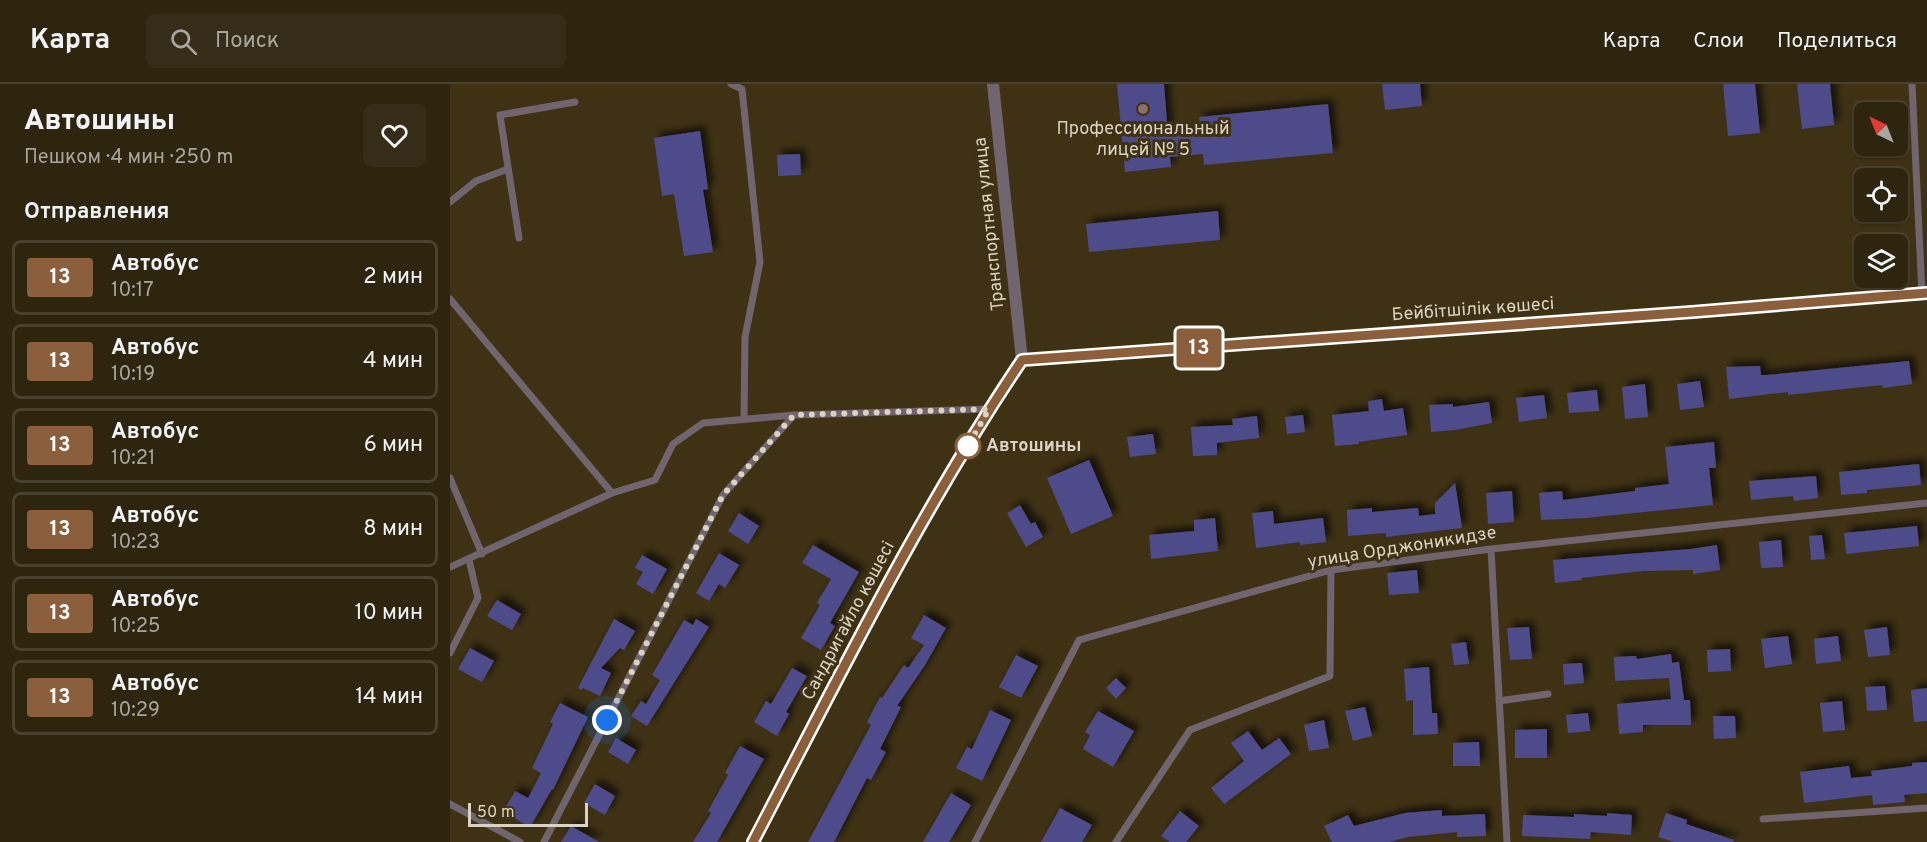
<!DOCTYPE html>
<html lang="ru">
<head>
<meta charset="utf-8">
<style>
	:root { --surface:#2e250f; --page:#362d18; --text:#f1f3f6; --muted:#a7a59e; --line:#49422f }
	body { margin:0; font-family:Overpass,sans-serif; background:var(--page); color:var(--text); height:100vh; display:flex; flex-direction:column; font-size:22px; white-space:nowrap }
	* { box-sizing:border-box; margin:0 }
	p { font-size:20px; color:var(--muted) }
	.icon { flex:none; width:33px; height:33px; fill:none; stroke:currentColor; stroke-width:2; stroke-linecap:round; stroke-linejoin:round }
	.map { position:relative; flex:1; overflow:hidden }
	.side { display:flex; flex-direction:column; background:var(--surface); width:450px }
	.side>* { flex:none }
	.badge { padding:0 12px; border-radius:4px; font-size:21px; line-height:39px }
	.needle { width:39px; rotate:317deg }
	.controls { position:absolute; left:1404px; top:18px; display:grid; gap:12px }
	.controls a { display:grid; place-items:center; width:54px; height:54px; border-radius:9px; background:var(--surface); box-shadow:0 2px 4px #0004,0 0 0 2px var(--line); font-size:30px }
	.scale { position:absolute; left:18px; bottom:15px; width:120px; box-sizing:border-box; padding-left:6px; border:3px solid #dad2c2; border-top:0; font-size:16px; line-height:21px; white-space:nowrap; color:#dad2c2; -webkit-text-stroke:4px #3e3114; paint-order:stroke }
	.you { position:absolute; width:30px; height:30px; margin:-15px; border:4px solid #fff; border-radius:50%; background:#1a73e8; box-shadow:0 0 0 9px #1a73e833 }
	.map>.badge { position:absolute; translate:-50% -50%; box-shadow:0 0 0 3px #fff }
	h2 { padding:0 24px; font-size:22px; line-height:54px }
	.round { display:grid; place-items:center; flex:none; width:63px; height:63px; border-radius:9px; background:var(--page) }
	.head { display:flex; align-items:center; justify-content:space-between; height:102px; padding:0 24px }
	h1 { font-size:28px; font-weight:800; line-height:45px }
	ul { padding:0; list-style:none }
	li { display:flex; align-items:center; gap:18px; height:75px; margin:0 12px 9px; padding:0 12px; border:3px solid var(--line); border-radius:9px }
	li div { flex:1 }
	li b { display:block; font-size:22px }
	li em { font-style:normal }
	li .badge { min-width:66px; font-weight:700; text-align:center }
	header { display:flex; align-items:center; gap:36px; box-sizing:border-box; height:84px; padding:0 30px; background:var(--surface); border-bottom:2px solid var(--line) }
	header strong { font-size:28px }
	nav { display:flex; gap:33px; margin-inline-start:auto; font-size:21px }
	.search { width:420px; height:54px; background:var(--page); display:flex; align-items:center; gap:15px; box-sizing:border-box; padding:0 21px; border-radius:9px; color:var(--muted); font-size:22px }
	main { display:flex; flex:1; min-height:0 }
	.map>svg:first-child { display:block }
</style>
</head>
<body>
<header>
<strong>Карта</strong>
<div class="search"><svg class="icon" aria-label="search" viewBox="0 0 24 24"><circle cx="10" cy="10" r="6"/><path d="M15 15l6 6"/></svg>Поиск</div>
<nav><a>Карта</a><a>Слои</a><a>Поделиться</a></nav>
</header>
<main>
<section class="side">
<div class="head"><div><h1>Автошины</h1><p>Пешком · 4 мин · 250 m</p></div><a class="round"><svg class="icon" aria-label="heart" viewBox="0 0 24 24"><path d="M12 20l-8-8c-3-5 5-10 8-4 3-6 11-1 8 4z"/></svg></a></div>
<h2>Отправления</h2>
<ul>
<li><span class="badge" style="background:#8b5e3c;color:#fff">13</span><div><b>Автобус</b><p>10:17</p></div><em>2 мин</em></li>
<li><span class="badge" style="background:#8b5e3c;color:#fff">13</span><div><b>Автобус</b><p>10:19</p></div><em>4 мин</em></li>
<li><span class="badge" style="background:#8b5e3c;color:#fff">13</span><div><b>Автобус</b><p>10:21</p></div><em>6 мин</em></li>
<li><span class="badge" style="background:#8b5e3c;color:#fff">13</span><div><b>Автобус</b><p>10:23</p></div><em>8 мин</em></li>
<li><span class="badge" style="background:#8b5e3c;color:#fff">13</span><div><b>Автобус</b><p>10:25</p></div><em>10 мин</em></li>
<li><span class="badge" style="background:#8b5e3c;color:#fff">13</span><div><b>Автобус</b><p>10:29</p></div><em>14 мин</em></li>
</ul>
</section>
<div class="map">
<svg width="1477" height="758" viewBox="0 0 1477 758">
	<defs>
		<filter id="shadow"><feDropShadow dx="5.5" dy="-5.5" stdDeviation="3" flood-color="#0009"/></filter>
	</defs>
	<rect width="100%" height="100%" fill="#3e3114"/>
	<path fill="#4e4b89" filter="url(#shadow)" d="M 667,0 L 714,0 L 718,51 L 751,48 L 749,33 L 878,20 L 883,69 L 754,81 L 753,70 L 720,73 L 721,83 L 675,88 Z
		M 932,0 L 970,0 L 972,22 L 935,26 Z
		M 1273,0 L 1305,0 L 1310,49 L 1278,52 Z
		M 1347,0 L 1380,0 L 1384,41 L 1352,45 Z
		M 250,47 L 258,105 L 253,106 L 263,168 L 234,172 L 224,110 L 212,112 L 204,54 Z
		M 350,70 L 351,91 L 328,92 L 327,71 Z
		M 768,127 L 770,156 L 639,168 L 636,140 Z
		M 1459,277 L 1462,300 L 1433,304 L 1432,301 L 1338,311 L 1338,308 L 1279,315 L 1276,283 L 1310,282 L 1311,291 L 1317,291 Z
		M 1250,297 L 1254,323 L 1230,326 L 1227,300 Z
		M 1195,300 L 1198,333 L 1175,335 L 1172,303 Z
		M 1147,306 L 1149,327 L 1119,329 L 1117,309 Z
		M 1094,311 L 1097,334 L 1069,338 L 1066,314 Z
		M 932,315 L 934,327 L 953,324 L 957,351 L 909,358 L 909,360 L 885,362 L 882,331 L 919,327 L 918,317 Z
		M 1039,318 L 1042,339 L 1005,346 L 981,348 L 979,321 L 1003,320 L 1003,323 Z
		M 853,331 L 855,348 L 837,350 L 835,333 Z
		M 807,332 L 809,354 L 767,359 L 767,371 L 743,372 L 741,343 L 783,341 L 782,335 Z
		M 703,350 L 706,370 L 680,373 L 677,353 Z
		M 1264,358 L 1266,384 L 1259,384 L 1263,421 L 1136,434 L 1091,436 L 1089,409 L 1112,407 L 1113,416 L 1185,407 L 1185,404 L 1219,400 L 1215,363 Z
		M 639,376 L 663,432 L 621,450 L 597,394 Z
		M 1469,380 L 1471,401 L 1417,406 L 1417,409 L 1391,411 L 1389,388 Z
		M 1366,392 L 1368,414 L 1344,417 L 1343,412 L 1301,416 L 1299,397 Z
		M 1005,399 L 1012,444 L 936,453 L 936,449 L 898,452 L 897,426 L 922,424 L 922,428 L 968,424 L 969,432 L 985,430 L 985,419 Z
		M 1062,407 L 1064,438 L 1038,440 L 1036,409 Z
		M 570,421 L 581,440 L 585,438 L 593,453 L 576,463 L 557,429 Z
		M 823,427 L 824,440 L 873,434 L 876,458 L 850,461 L 850,458 L 806,464 L 802,429 Z
		M 289,429 L 309,442 L 298,460 L 278,447 Z
		M 765,434 L 768,467 L 701,475 L 699,451 L 744,447 L 744,436 Z
		M 1467,442 L 1469,462 L 1396,470 L 1394,449 Z
		M 1372,451 L 1375,475 L 1361,476 L 1359,452 Z
		M 1331,456 L 1333,483 L 1311,484 L 1309,458 Z
		M 363,461 L 409,488 L 380,539 L 385,542 L 371,566 L 351,554 L 370,521 L 367,519 L 381,495 L 352,479 Z
		M 1267,461 L 1270,486 L 1243,490 L 1243,486 L 1193,487 L 1131,494 L 1132,496 L 1105,499 L 1103,476 L 1241,465 Z
		M 269,469 L 289,481 L 275,504 L 269,500 L 259,517 L 246,509 Z
		M 192,471 L 217,485 L 203,510 L 186,500 L 193,488 L 185,484 Z
		M 967,486 L 969,509 L 939,511 L 937,489 Z
		M 47,516 L 71,530 L 62,546 L 37,532 Z
		M 474,531 L 496,544 L 475,581 L 447,622 L 451,623 L 430,665 L 436,668 L 421,696 L 417,694 L 384,758 L 358,758 L 421,641 L 417,638 L 430,613 L 432,614 L 454,581 L 458,584 L 474,561 L 461,554 Z
		M 164,535 L 185,547 L 174,566 L 170,564 L 151,584 L 161,589 L 150,612 L 133,604 L 131,606 L 128,604 Z
		M 246,535 L 259,543 L 197,642 L 181,632 L 191,617 L 196,620 L 210,596 L 202,591 L 234,536 L 243,541 Z
		M 1079,543 L 1082,575 L 1060,576 L 1057,544 Z
		M 1437,543 L 1440,571 L 1418,573 L 1414,546 Z
		M 1338,552 L 1342,580 L 1315,584 L 1311,555 Z
		M 1388,552 L 1391,577 L 1366,580 L 1364,555 Z
		M 1016,558 L 1019,580 L 1004,581 L 1001,560 Z
		M 20,564 L 44,577 L 32,598 L 8,585 Z
		M 1280,565 L 1281,587 L 1258,588 L 1257,566 Z
		M 1221,570 L 1222,579 L 1229,578 L 1234,616 L 1240,616 L 1241,641 L 1193,641 L 1193,648 L 1169,650 L 1167,620 L 1221,615 L 1219,594 L 1165,597 L 1164,573 L 1186,572 L 1187,575 Z
		M 566,571 L 588,582 L 571,614 L 549,603 Z
		M 1132,579 L 1134,599 L 1114,601 L 1113,580 Z
		M 979,583 L 982,629 L 987,629 L 988,650 L 963,651 L 963,616 L 956,617 L 954,585 Z
		M 342,584 L 357,592 L 336,628 L 339,630 L 327,652 L 304,638 L 316,617 L 321,620 Z
		M 666,594 L 676,604 L 666,615 L 656,604 Z
		M 1435,602 L 1437,626 L 1417,627 L 1415,603 Z
		M 1477,604 L 1477,637 L 1464,638 L 1461,606 Z
		M 1392,617 L 1395,646 L 1373,648 L 1370,619 Z
		M 110,619 L 138,633 L 103,706 L 102,705 L 80,743 L 53,728 L 65,707 L 78,714 L 91,689 L 82,684 L 103,640 L 100,638 Z
		M 915,623 L 922,652 L 903,657 L 895,627 Z
		M 540,626 L 561,636 L 532,697 L 506,684 L 517,663 L 522,665 Z
		M 648,627 L 684,647 L 663,683 L 633,665 L 640,651 L 635,648 Z
		M 1138,629 L 1140,647 L 1118,649 L 1116,631 Z
		M 1263,632 L 1285,632 L 1286,654 L 1264,655 Z
		M 874,636 L 879,664 L 859,667 L 854,641 Z
		M 1097,645 L 1097,674 L 1065,674 L 1065,646 Z
		M 798,647 L 812,666 L 829,654 L 841,670 L 774,720 L 761,704 L 794,677 L 781,659 Z
		M 166,654 L 186,666 L 178,680 L 158,668 Z
		M 1029,658 L 1030,682 L 1003,682 L 1003,659 Z
		M 290,662 L 314,675 L 267,758 L 243,758 L 261,729 L 258,727 L 278,691 L 275,689 Z
		M 1477,678 L 1477,709 L 1454,711 L 1455,718 L 1423,721 L 1422,711 L 1354,719 L 1350,688 L 1399,682 L 1401,694 L 1422,692 L 1421,687 L 1462,682 L 1462,679 Z
		M 145,700 L 165,712 L 155,731 L 134,719 Z
		M 501,709 L 521,721 L 499,758 L 473,758 Z
		M 610,724 L 642,741 L 632,758 L 591,758 Z
		M 992,726 L 992,732 L 1035,730 L 1036,752 L 1007,753 L 1007,748 L 958,753 L 939,758 L 882,758 L 874,742 L 898,731 L 904,742 L 955,729 Z
		M 730,727 L 749,742 L 736,758 L 720,758 L 711,752 Z
		M 1157,729 L 1182,731 L 1181,751 L 1141,748 L 1140,755 L 1072,752 L 1073,731 L 1124,733 L 1124,730 L 1157,732 Z
		M 1216,729 L 1237,736 L 1236,740 L 1284,756 L 1283,758 L 1224,758 L 1208,753 Z
		M 121,742 L 149,758 L 111,758 Z"/>
	<g fill="none" stroke-linecap="round" stroke-linejoin="round">
		<path stroke="#70656f" stroke-width="7" d="M 281,0 L 292,5 L 310,178 L 295,253 L 294,335
			M 1462,0 L 1472,210
			M 0,118 L 26,97 L 58,85
			M 69,154 L 50,31 L 125,18
			M 0,215 L 162,409
			M 0,394 L 32,470
			M 1041,465 L 1057,758
			M 0,483 L 162,409 L 205,396 L 223,360 L 253,339 L 344,331 L 539,325
			M 0,569 L 28,514 L 19,476
			M 1049,617 L 1098,610
			M 0,720 L 70,758
			M 1313,735 L 1477,724
			M 94,758 L 273,411 L 344,331
			M 525,758 L 629,556 L 881,486 L 1041,465 L 1477,419
			M 666,758 L 740,646 L 880,592 L 881,486"/>
		<path stroke="#70656f" stroke-width="12" d="M 543,0 L 572,276"/>
		<path stroke="#70656f" stroke-width="12" d="M 303,758 C 388,596 469,428 572,276 L 1266,227 L 1477,209"/>
	</g>
	<g fill="none" stroke-linecap="round" stroke-linejoin="round">
		<g stroke="#fff" stroke-width="14">
			<path id="line" d="M 303,758 C 388,595 469,429 572,276 L 1242,228 L 1477,209"/>
		</g>
		<use href="#line" stroke="#8b5e3c" stroke-width="9"/>
		<path stroke="#dad2c2" stroke-width="6" stroke-dasharray="0 10.8" d="M 157,636 L 273,411 L 344,331 L 539,325 L 518,362"/>
	</g>
	<circle fill="#8d6e63" stroke="#3e3114" stroke-width="2" cx="693" cy="25" r="6"/>
	<circle fill="#fff" stroke="#8b5e3c" stroke-width="3" cx="518" cy="362" r="12"/>
	<g text-anchor="middle" dominant-baseline="central" stroke-width="6" stroke-linejoin="round" paint-order="stroke">
		<g font-size="18" fill="#dad2c2" stroke="#3e3114">
			<text x="693" y="45">Профессиональный<tspan x="693" dy="21">лицей № 5</tspan></text>
		</g>
		<g font-size="18" fill="#dad2c2" stroke="#3e3114">
			<text transform="translate(540 140) rotate(-96)">Транспортная улица</text>
			<text transform="translate(1023 226) rotate(-4)">Бейбітшілік көшесі</text>
			<text transform="translate(952 464) rotate(-9)">улица Орджоникидзе</text>
			<text transform="translate(399 537) rotate(-62)">Сандригайло көшесі</text>
		</g>
		<g font-size="18" font-weight="bold" fill="#dad2c2" stroke="#3e3114" text-anchor="start">
			<text x="536" y="362">Автошины</text>
		</g>
	</g>
</svg>
<div class="controls">
<a><svg class="needle" viewBox="-14 -14 28 28"><path d="M0-13l5 13h-10z" fill="#e53935"/><path d="M0 13l5-13h-10z" fill="#a7a59e"/></svg></a>
<a><svg class="icon" aria-label="locate" viewBox="0 0 24 24"><circle cx="12" cy="12" r="6"/><path d="M12 2v4M12 18v4M2 12h4M18 12h4"/></svg></a>
<a><svg class="icon" aria-label="layers" viewBox="0 0 24 24"><path d="M12 4l9 5-9 5-9-5zM3 14l9 5 9-5"/></svg></a>
</div>
<div class="scale">50 m</div>
<div class="you" style="left:157px;top:636px"></div>
<b class="badge" style="left:749px;top:264px;background:#8b5e3c;color:#fff">13</b>
</div>
</main>
</body>
</html>
